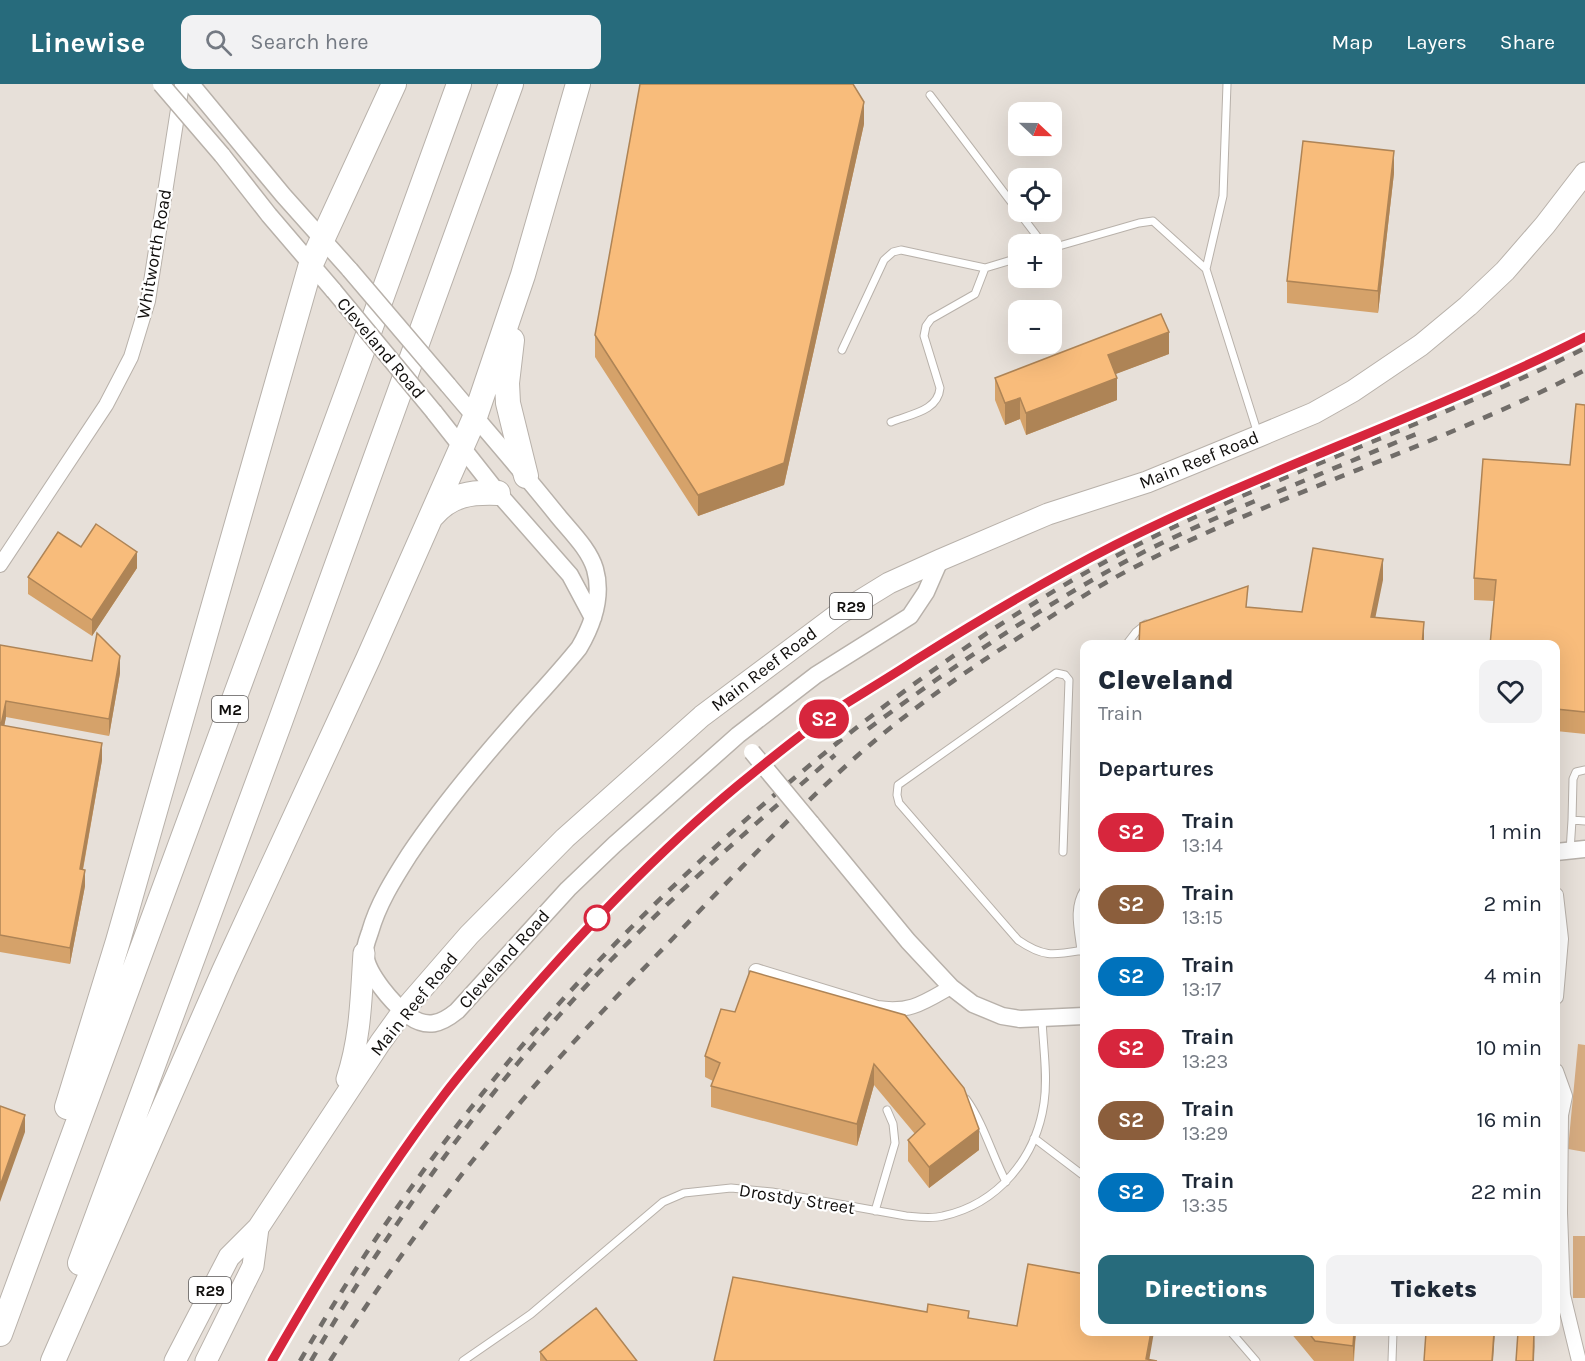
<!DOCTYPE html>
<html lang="en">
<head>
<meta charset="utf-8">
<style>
	:root { --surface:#fff; --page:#f2f2f3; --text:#1f2937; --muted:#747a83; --accent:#276b7c }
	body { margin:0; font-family:Karla,sans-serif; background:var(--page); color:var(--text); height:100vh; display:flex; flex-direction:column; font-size:22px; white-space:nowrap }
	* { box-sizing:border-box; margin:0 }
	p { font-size:20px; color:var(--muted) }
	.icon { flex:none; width:33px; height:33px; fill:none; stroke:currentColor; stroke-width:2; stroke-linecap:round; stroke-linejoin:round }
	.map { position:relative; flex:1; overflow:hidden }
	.side { position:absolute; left:1080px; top:556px; width:480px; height:696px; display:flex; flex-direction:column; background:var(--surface); border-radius:12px; box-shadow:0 6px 24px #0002 }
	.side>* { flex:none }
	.badge { padding:0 12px; border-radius:20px; font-size:21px; line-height:39px }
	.needle { width:39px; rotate:112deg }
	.buttons { position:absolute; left:1008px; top:18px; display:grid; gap:12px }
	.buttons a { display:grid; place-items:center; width:54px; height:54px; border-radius:12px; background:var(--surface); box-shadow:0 6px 24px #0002; font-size:30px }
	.map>.badge { position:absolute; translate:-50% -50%; box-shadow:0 0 0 3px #fff }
	h2 { padding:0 18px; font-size:22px; line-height:54px }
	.round { display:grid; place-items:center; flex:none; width:63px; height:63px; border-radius:12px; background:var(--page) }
	.summary { display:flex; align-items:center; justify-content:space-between; height:102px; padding:0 18px }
	h1 { font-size:28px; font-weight:800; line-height:45px }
	.primary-button { display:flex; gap:12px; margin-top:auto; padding:12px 18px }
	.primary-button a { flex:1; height:69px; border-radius:12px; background:var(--accent); color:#fff; font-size:24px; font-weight:800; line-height:69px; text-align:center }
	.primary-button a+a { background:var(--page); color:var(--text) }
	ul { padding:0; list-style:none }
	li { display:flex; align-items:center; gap:18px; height:72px; padding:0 18px }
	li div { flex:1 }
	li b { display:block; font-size:22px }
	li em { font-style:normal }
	li .badge { min-width:66px; font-weight:700; text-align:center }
	header { display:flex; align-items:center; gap:36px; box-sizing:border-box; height:84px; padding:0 30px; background:var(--accent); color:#fff }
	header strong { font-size:28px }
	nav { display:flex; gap:33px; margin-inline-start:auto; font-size:21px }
	.search { width:420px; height:54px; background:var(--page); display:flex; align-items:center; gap:15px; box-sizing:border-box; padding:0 21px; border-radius:12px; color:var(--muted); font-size:22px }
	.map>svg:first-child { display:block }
</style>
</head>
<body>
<header>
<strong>Linewise</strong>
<div class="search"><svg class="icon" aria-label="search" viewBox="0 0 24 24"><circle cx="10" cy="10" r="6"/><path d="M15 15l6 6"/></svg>Search here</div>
<nav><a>Map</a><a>Layers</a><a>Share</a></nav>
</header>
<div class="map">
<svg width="1585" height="1277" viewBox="0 0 1585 1277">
	<rect width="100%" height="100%" fill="#e7e0d9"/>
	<path fill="#d5ab80" d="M 1578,960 L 1585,961 L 1585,1068 L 1568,1065 Z
		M 1573,1152 L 1585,1152 L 1585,1214 L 1573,1214 Z"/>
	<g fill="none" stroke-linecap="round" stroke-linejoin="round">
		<g stroke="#b8b1aa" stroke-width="9">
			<path id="service" d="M 930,11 L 1043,160
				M 1052,164 L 1139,139 L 1153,137 L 1206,185 L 1258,350
				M 1206,185 L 1223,112 L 1227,0
				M 842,266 L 884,176 L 893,168 L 901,166 L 985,184
				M 891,338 C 911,330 938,327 940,304 L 924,252 L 926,242 L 931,235 L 975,210 L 985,184 L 1018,174
				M 1126,561 L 1136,548 L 1146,540
				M 1572,736 L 1573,695 L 1576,688 L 1585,686
				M 1570,767 L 1572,736 L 1585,737
				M 1063,768 L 1069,596 L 1065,591 L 1056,589 L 898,701 L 897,711 L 899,719 L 1018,856 C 1044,874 1054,871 1084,866
				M 1081,867 C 1079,846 1072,825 1084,806
				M 966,1015 C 984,1040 992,1071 1006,1098
				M 1034,1054 L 1084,1092
				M 875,1127 L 895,1059 L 893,1040 L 887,1026
				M 1231,1248 L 1256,1277
				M 463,1277 L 531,1230 L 663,1118 L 684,1109 L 731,1104 L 772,1108 L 906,1132 C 918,1133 931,1135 943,1132 C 998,1120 1036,1074 1044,1019 C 1048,992 1043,962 1042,935
				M 1392,1277 L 1393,1248"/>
		</g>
		<g stroke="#b8b1aa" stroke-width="16">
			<path id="minor" d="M 0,481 L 106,321 L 131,273 L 148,217 L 182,0
				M 1556,811 L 1561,855 L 1556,913
				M 756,887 L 877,924 C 910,929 923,919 951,903
				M 1556,987 L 1565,1012 L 1561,1031 L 1560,1129 L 1563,1211 L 1579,1277"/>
		</g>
		<g stroke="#b8b1aa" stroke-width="19">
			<path id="tertiary" d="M 191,0 L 283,111 L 350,186
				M 222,71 L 269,131 L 334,207
				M 448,301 C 485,345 523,388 558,432 C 571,448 589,465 595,485 C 603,513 593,540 579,564 C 559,589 537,612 516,636 C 478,679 441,723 409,771 C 393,796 378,820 370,848 C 368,854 364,863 365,870 C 367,890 393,920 409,932 C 427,945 441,940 457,927 L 568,805 L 614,761 L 738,651 L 816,591 L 910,532 L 926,508 L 940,476
				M 434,328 L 498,409 L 570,491 L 593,534
				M 811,739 L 908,857 L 951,903 L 973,920 L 1002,932 L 1020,935 L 1084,932
				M 1556,768 L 1585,765"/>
		</g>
		<g stroke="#b8b1aa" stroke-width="23">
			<path id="primary" d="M 347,995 C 361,952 361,913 364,869
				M 175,1277 L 229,1173 L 258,1144 L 380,959 L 403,927 L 469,851 L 565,754 L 702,632 L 837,531 L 889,499 L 940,476 L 1048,430 L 1147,398 L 1259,352 L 1314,329 L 1353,307 L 1421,261 L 1468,222 L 1505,187 L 1545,141 L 1585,89
				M 206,1277 L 253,1182 L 258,1144"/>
		</g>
		<g stroke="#b8b1aa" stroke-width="26">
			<path id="motorway" d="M 512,256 L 507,299 L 508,319 L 526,392
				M 433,431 C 451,410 472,408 498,409
				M 67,1023 L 118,857 L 311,180 L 394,0
				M 80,1179 L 280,638 L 511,0
				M 0,1250 L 348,306 L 459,0
				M 53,1277 L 224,887 L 368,575 L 475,333 L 523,191 L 578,0"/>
		</g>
		<use href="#service" stroke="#fff" stroke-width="7"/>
		<use href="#minor" stroke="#fff" stroke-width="14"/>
		<use href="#tertiary" stroke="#fff" stroke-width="16"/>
		<use href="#primary" stroke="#fff" stroke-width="21"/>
		<use href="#motorway" stroke="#fff" stroke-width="24"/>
		<path stroke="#716d69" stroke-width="4.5" stroke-dasharray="10 10" stroke-linecap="butt" d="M 1277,408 L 1421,348
			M 868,645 C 949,585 1032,529 1119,481 C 1163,457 1209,437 1255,417
			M 272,1277 C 325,1186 380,1095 444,1011 C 470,976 498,944 526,912 C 607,820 695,732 793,658 C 830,630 868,607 907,582 C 975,539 1043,497 1115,461 C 1268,384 1432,330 1585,253
			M 300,1277 C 431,1049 591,865 792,696 C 892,612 1000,534 1116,472 C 1267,392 1432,341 1585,264
			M 311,1277 C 401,1122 509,975 637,850 C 700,787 768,729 835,671
			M 330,1277 C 389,1185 454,1096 525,1013 C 574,955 629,900 682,845 C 739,786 795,727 857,672 C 910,625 969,585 1029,547 C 1061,526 1093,505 1127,487 C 1275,410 1437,363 1585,286"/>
		<g stroke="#b8b1aa" stroke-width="19" stroke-linecap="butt">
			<path id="tertiary-bridge" d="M 161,0 L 222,71
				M 350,186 L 448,301
				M 334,207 L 434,328
				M 752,668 L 811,739"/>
		</g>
		<use href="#tertiary-bridge" stroke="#fff" stroke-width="16"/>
	</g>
	<path fill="#d5a26a" d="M 864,40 L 784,401 L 698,432 L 595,273 L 595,251 Z
		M 1394,89 L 1378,229 L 1287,219 L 1287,197 Z
		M 1169,270 L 1115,290 L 1117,316 L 1026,351 L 1020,335 L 1005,341 L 995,316 L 995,294 Z
		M 1585,321 L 1585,650 L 1556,647 L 1556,561 L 1494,517 L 1474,516 L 1474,494 L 1570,381 Z
		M 81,463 L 137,484 L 92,552 L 28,510 L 28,493 Z
		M 0,561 L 120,589 L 109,652 L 6,633 L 4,642 L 102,676 L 83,786 L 85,802 L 70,880 L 0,868 Z
		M 905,931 L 979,1066 L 929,1104 L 908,1077 L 908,1056 L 915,1050 L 874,1001 L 857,1062 L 711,1023 L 711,1002 L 713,997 L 705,993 L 705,972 Z
		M 1290,1248 L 1356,1248 L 1354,1277 L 1314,1277 Z
		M 540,1268 L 637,1277 L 540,1277 Z"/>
	<path fill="#ae8456" d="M 864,18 L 864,40 L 784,401 L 698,432 L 698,411 Z
		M 1394,67 L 1394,89 L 1378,229 L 1378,207 Z
		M 1169,248 L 1169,270 L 1108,293 L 1108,271 Z
		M 1117,294 L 1117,316 L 1026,351 L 1026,329 Z
		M 1020,314 L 1020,335 L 1005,341 L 1005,319 Z
		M 137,468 L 137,484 L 92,552 L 92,536 Z
		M 1383,475 L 1383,496 L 1371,555 L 1371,533 Z
		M 1424,538 L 1424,561 L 1422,561 Z
		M 120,572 L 120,589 L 109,652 L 109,635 Z
		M 6,617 L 6,633 L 1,658 L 1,641 Z
		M 102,659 L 102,676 L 80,801 L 80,785 Z
		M 85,786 L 85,802 L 70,880 L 70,864 Z
		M 874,980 L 874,1001 L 857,1062 L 857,1040 Z
		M 25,1031 L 25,1048 L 0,1118 L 0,1102 Z
		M 979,1045 L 979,1066 L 929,1104 L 929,1083 Z
		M 1151,1248 L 1154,1248 L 1149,1277 L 1146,1275 Z
		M 1354,1248 L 1356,1248 L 1353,1277 L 1353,1262 Z
		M 1494,1248 L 1495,1248 L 1493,1277 L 1492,1277 Z
		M 1535,1248 L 1534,1277 L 1533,1277 Z"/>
	<path fill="#f8bc7b" stroke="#ae8456" stroke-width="1.5" d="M 640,0 L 853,0 L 864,18 L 784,379 L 698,411 L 595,251 Z
		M 1303,57 L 1394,67 L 1378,207 L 1287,197 Z
		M 1161,230 L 1169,248 L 1108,271 L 1117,294 L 1026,329 L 1020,314 L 1005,319 L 995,294 Z
		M 1576,320 L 1585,321 L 1585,628 L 1556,625 L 1556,561 L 1490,561 L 1496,496 L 1474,494 L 1483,375 L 1570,381 Z
		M 96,440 L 137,468 L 92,536 L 28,493 L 58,448 L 81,463 Z
		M 1313,464 L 1383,475 L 1371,533 L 1424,538 L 1422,561 L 1139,561 L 1140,539 L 1248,502 L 1246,523 L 1302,528 Z
		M 97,549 L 120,572 L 109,635 L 6,617 L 1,641 L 102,659 L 80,785 L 85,786 L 70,864 L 0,851 L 0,561 L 92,577 Z
		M 750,887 L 905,931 L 964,1004 L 979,1045 L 929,1083 L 908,1056 L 925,1040 L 874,980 L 857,1040 L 711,1002 L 720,979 L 705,972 L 721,925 L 735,928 Z
		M 0,1022 L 25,1031 L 0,1102 Z
		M 1028,1180 L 1084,1190 L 1084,1248 L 1151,1248 L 1146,1275 L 1157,1277 L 714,1277 L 733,1193 L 927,1228 L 928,1220 L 969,1227 L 968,1234 L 1017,1242 Z
		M 596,1224 L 637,1277 L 547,1277 L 540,1268 Z
		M 1308,1248 L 1354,1248 L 1353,1262 L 1315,1257 Z
		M 1426,1248 L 1494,1248 L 1492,1277 L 1424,1277 Z
		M 1518,1248 L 1534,1248 L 1533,1277 L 1516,1277 Z"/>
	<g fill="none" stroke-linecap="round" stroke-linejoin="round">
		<g stroke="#fff" stroke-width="14">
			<path id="line" d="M 272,1277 C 324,1186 380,1095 444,1011 C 463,986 484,962 504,938 C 580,849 661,763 752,690 C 779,668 806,646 834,627 C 861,610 888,594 914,577 C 979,536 1046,496 1115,461 C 1268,384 1432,330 1585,253"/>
		</g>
		<use href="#line" stroke="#d7263d" stroke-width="9"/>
	</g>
	<circle fill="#fff" stroke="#d7263d" stroke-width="3" cx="597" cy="834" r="12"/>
	<g text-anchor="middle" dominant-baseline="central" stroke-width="4.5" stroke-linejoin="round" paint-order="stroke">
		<g fill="#fff" stroke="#585655" stroke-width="1.5">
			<rect x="830" y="509" width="42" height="26" rx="4.5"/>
			<rect x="212" y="612" width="36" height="26" rx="4.5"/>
			<rect x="189" y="1193" width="42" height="26" rx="4.5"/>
		</g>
		<g font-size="16" font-weight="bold" fill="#100e0c">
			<text x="851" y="522">R29</text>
			<text x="230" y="625">M2</text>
			<text x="210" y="1206">R29</text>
		</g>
		<g font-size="18" fill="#100e0c" stroke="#fff">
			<text transform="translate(154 170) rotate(-80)">Whitworth Road</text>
			<text transform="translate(381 264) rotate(50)">Cleveland Road</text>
			<text transform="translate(1199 376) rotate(-22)">Main Reef Road</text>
			<text transform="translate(764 585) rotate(-37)">Main Reef Road</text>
			<text transform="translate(504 875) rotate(-48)">Cleveland Road</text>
			<text transform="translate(414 920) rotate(-51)">Main Reef Road</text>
			<text transform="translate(797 1115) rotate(9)">Drostdy Street</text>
		</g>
	</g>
</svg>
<div class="buttons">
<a><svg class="needle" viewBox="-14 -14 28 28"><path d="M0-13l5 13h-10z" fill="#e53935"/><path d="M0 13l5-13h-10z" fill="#747a83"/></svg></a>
<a><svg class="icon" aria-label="locate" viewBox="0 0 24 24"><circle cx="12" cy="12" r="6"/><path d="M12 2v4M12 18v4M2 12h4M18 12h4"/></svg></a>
<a>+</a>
<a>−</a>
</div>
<b class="badge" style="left:824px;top:635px;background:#d7263d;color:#fff">S2</b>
<section class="side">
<div class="summary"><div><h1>Cleveland</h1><p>Train</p></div><a class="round"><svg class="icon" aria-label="heart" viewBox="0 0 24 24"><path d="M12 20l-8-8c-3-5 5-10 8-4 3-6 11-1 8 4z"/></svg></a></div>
<h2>Departures</h2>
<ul>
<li><span class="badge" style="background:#d7263d;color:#fff">S2</span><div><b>Train</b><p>13:14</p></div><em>1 min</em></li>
<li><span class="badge" style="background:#8b5e3c;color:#fff">S2</span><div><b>Train</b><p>13:15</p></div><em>2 min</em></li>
<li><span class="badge" style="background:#0072bc;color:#fff">S2</span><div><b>Train</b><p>13:17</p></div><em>4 min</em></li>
<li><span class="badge" style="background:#d7263d;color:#fff">S2</span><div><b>Train</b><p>13:23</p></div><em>10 min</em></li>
<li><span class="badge" style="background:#8b5e3c;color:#fff">S2</span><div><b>Train</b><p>13:29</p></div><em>16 min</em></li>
<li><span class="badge" style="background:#0072bc;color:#fff">S2</span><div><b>Train</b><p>13:35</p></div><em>22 min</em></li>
</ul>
<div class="primary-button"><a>Directions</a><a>Tickets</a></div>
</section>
</div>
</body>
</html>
